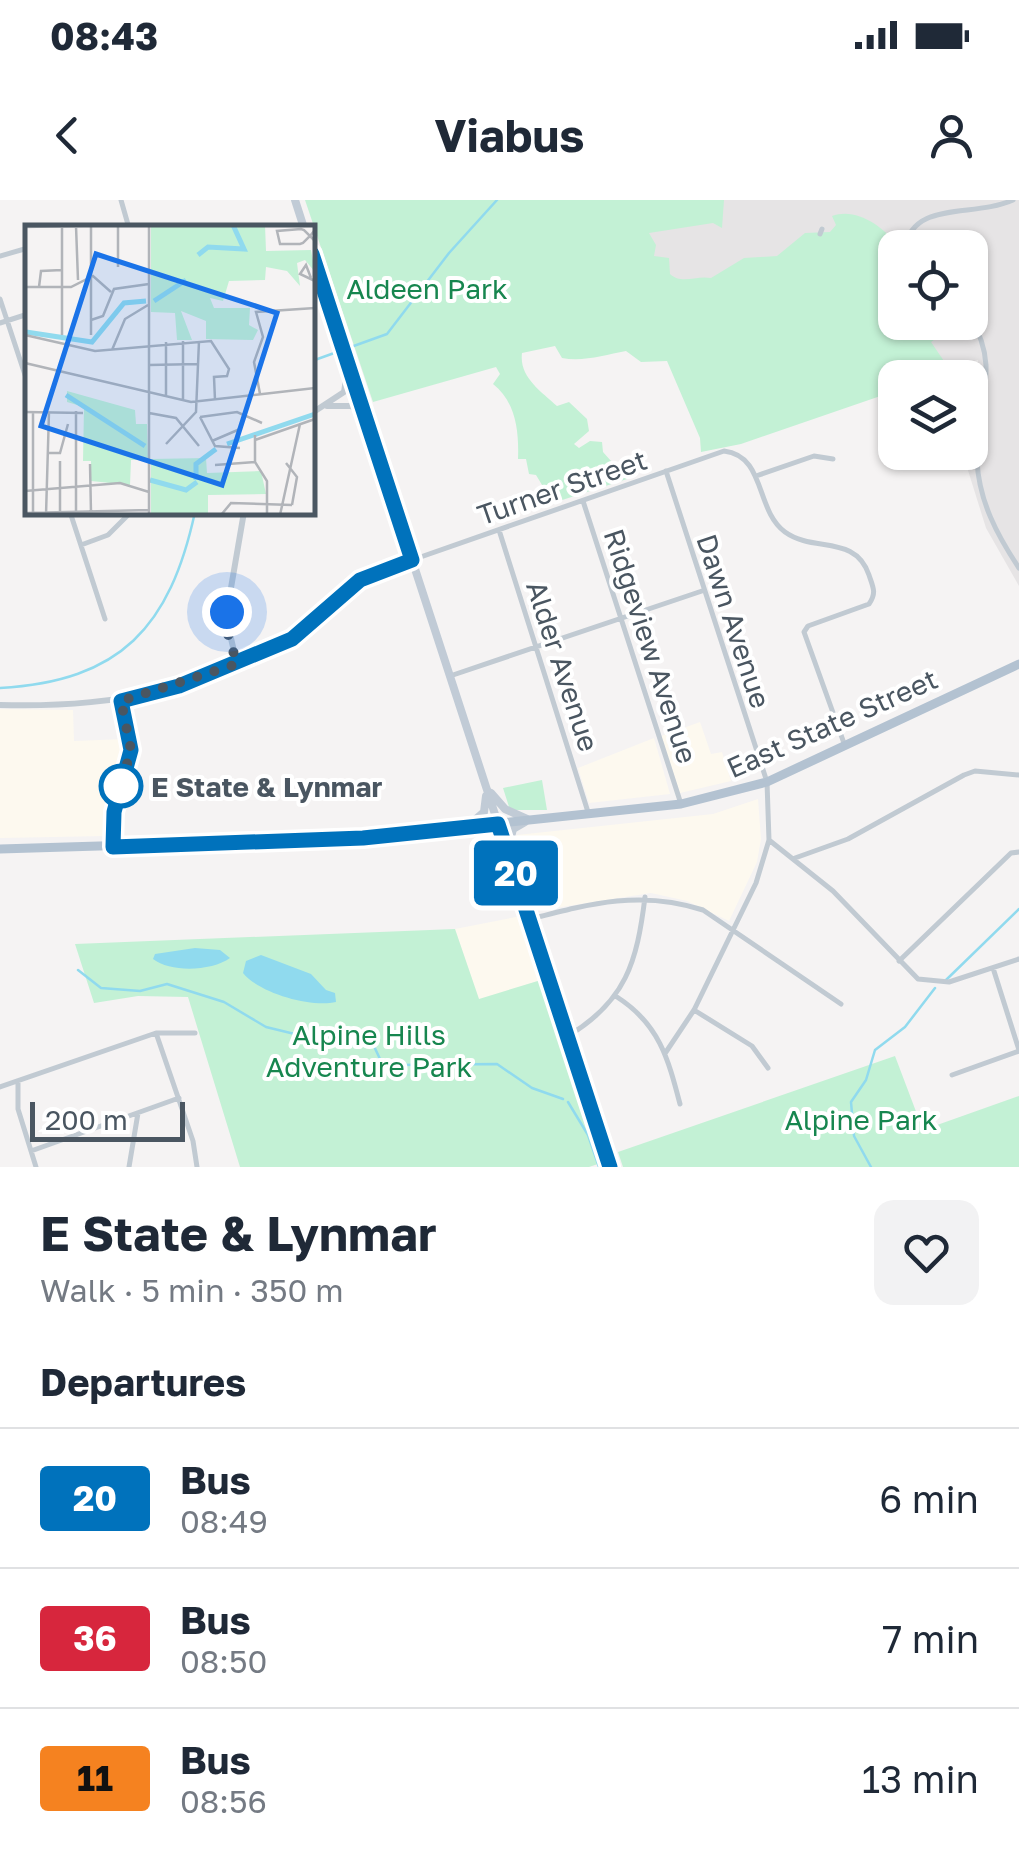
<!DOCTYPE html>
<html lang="en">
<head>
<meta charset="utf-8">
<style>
	:root { --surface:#fff; --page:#f2f2f3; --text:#1f2937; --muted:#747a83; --line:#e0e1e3 }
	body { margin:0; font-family:"Golos Text",sans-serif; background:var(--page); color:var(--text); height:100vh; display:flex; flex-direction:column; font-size:38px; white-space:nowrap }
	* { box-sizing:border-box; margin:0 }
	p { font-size:32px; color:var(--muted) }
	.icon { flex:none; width:55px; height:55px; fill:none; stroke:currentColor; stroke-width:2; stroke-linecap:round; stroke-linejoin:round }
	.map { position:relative; height:967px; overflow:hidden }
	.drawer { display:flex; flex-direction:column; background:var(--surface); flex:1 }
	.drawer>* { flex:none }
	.badge { padding:0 20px; border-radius:8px; font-size:35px; line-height:65px }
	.buttons { position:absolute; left:878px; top:30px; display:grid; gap:20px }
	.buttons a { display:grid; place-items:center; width:110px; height:110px; border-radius:20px; background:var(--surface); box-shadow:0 2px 8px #0004; font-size:50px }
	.scale { position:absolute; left:30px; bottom:25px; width:155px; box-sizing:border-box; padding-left:10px; border:5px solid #4a5661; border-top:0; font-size:28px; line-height:35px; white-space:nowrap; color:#4a5661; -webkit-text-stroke:8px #fff; paint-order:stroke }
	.you { position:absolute; width:50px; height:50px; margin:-25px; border:8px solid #fff; border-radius:50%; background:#1a73e8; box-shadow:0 0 0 15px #1a73e833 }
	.map>.badge { position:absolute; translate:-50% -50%; box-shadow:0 0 0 5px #fff }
	h2 { padding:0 40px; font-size:38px; line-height:90px }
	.round { display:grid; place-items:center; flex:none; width:105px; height:105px; border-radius:20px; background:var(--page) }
	.head { display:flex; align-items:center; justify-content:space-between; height:170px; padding:0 40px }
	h1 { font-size:48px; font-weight:700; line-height:75px }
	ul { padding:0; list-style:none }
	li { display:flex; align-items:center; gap:30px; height:140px; padding:0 40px; border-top:2px solid var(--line) }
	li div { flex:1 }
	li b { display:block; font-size:38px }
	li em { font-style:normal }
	li .badge { min-width:110px; font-weight:700; text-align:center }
	.status { display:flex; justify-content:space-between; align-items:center; height:70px; padding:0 50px; background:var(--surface); direction:ltr }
	.status svg { height:28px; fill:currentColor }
	header { display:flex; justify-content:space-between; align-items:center; height:130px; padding:0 40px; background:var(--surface); font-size:45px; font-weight:700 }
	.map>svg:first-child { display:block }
</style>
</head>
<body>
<div class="status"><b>08:43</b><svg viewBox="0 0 49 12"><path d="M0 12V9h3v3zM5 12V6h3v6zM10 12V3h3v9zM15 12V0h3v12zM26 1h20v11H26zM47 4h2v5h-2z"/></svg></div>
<header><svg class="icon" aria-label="back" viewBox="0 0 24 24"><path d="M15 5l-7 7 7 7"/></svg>Viabus<svg class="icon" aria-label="person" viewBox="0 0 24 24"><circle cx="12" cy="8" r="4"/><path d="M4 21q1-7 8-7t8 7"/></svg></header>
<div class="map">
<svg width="1019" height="967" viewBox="0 0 1019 967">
	<rect width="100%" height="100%" fill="#f5f3f3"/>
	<path fill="#fdf9ef" d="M 0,509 L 73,510 L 74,541 L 125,539 L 107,636 L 0,638 Z
		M 700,522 L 711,554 L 722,552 L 731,581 L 680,593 L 661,536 Z
		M 654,538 L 670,594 L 589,603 L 578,568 Z
		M 758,599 L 761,639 L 757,662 L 729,721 L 687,701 L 651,693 L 542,710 L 517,635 L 713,614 Z
		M 521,716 L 541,780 L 479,800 L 455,729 Z"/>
	<path fill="#e6e4e5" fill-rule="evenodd" d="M 628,0 L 1019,0 L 1019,386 L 986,328 L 966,264 L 978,160 L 925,177 L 895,178 L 712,249 ZM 895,48 L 970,48 L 970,122 L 895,122 Z"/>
	<path fill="#c3f1d5" d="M 305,0 L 724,0 L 722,28 L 713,23 L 649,33 L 656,45 L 654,56 L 669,58 L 670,74 C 682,85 696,75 711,78 L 744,58 L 777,56 L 805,33 L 830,32 L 836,25 L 832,16 C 856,7 882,26 897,44 L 895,122 L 945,123 L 944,133 L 931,142 L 946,164 L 941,176 L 895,178 L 895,191 L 741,244 L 701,252 L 700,238 L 667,161 L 641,162 L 626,151 C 605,155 583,162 562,158 L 555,146 L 522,153 C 519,177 541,191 557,206 L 569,202 L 587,219 L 589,231 L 574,244 L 579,248 L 590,241 L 602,242 L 603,252 L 627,279 L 553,303 L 536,275 L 529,274 L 526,259 L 518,259 C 519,231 516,202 493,184 L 500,174 L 496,167 L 373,202 Z
		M 542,580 L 547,610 L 510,610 L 503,588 Z
		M 455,729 L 479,799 L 541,780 L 601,963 L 589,967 L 240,967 L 188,797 L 138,796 L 94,803 L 75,744 Z
		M 895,856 L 923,930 L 1019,896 L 1019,967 L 623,967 L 618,952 Z"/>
	<path fill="#90daee" d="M 195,748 L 220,750 L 230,758 C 212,771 171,773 153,759 L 155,754 Z
		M 261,755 L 311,774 L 326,790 L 335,793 L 336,802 C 311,808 259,793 243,773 L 246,761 Z"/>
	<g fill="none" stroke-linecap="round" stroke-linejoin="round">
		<path stroke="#90daee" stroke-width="2.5" d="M 312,161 L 387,134 L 449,53 L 497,0
			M 0,488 C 121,481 170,427 195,312
			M 78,770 L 101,788 L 140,791 L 167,784 L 224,802 L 266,827 L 344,846 L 372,842 L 380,859 L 393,865 L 497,864 L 532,888 L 563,899
			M 945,781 L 1019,709
			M 568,902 L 588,935 L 599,967
			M 871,967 L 854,936 L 851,902 L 866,880 L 875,850 L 905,827 L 935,788"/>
		<path stroke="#c1cad2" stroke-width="5" d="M 121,0 L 129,28
			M 820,34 L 822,29
			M 905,48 C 913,0 973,18 1013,0
			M 0,56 L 28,48
			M 0,99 L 28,184
			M 970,117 C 1004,172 973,206 977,261 C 979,301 997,335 1019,368
			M 0,123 L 28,114
			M 756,276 L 814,256 L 833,259
			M 583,301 L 681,604
			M 70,312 L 105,419
			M 499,330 L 588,612
			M 81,345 L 108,335 L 131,312
			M 412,360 L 724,251 C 766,256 755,310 785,332 C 814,353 855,334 869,375 C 873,387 877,393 869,404 L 808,426 L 804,432 L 845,546
			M 450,476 L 702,391
			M 769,640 L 833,691 L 918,779 L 949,782 L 1019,759
			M 795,658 L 848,639 L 964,575 L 975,571 L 1019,575
			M 531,719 C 592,703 642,690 703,710 L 841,804
			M 899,761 L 1011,653 L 1019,652
			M 993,768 L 1019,850
			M 617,797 C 659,824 668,858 680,904
			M 694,810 L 752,846 L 768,868
			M 156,833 L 193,941 L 197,967
			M 568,836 C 626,801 637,762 645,697
			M 666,852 L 694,810 L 756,683 L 769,640 L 767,582 L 666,271
			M 952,875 L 1019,851
			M 18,881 L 18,909 L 36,967
			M 0,887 L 156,833 L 195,833
			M 31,951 L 179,898
			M 129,967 L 138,913"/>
		<path stroke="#c1cad2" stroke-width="6" d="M 327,206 L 351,206 L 362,212
			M 312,213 L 344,192 L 348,167
			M 237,464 L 226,417 L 244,312
			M 0,505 C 101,508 210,492 297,436 C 321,420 338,396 361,380 C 376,369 395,365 412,360
			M 113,646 L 114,612 L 131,550 L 121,501"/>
		<path stroke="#c1cbd6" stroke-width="8" d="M 295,0 L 304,28
			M 312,54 L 385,277
			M 386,280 L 610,967
			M 491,593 L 505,609 L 527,619
			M 469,625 L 484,612 L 486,596
			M 469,628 L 491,633 L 504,647
			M 509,645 L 513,629 L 525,622"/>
		<path stroke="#b3c2d1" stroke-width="9" d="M 385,277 L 386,280
			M 0,649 L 359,638 L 681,604 L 767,582 L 1019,464"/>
	</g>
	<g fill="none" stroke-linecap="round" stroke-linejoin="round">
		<g stroke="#fff" stroke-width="22">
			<path id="line" d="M 312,54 L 412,360 L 360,380 L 292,439 L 179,486 L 121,501 L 131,550 L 114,612 L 113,647 L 363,638 L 498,624 L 610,967"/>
		</g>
		<use href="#line" stroke="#0072bc" stroke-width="15"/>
		<path stroke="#4a5661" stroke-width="10" stroke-dasharray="0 18" d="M 121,586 L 119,592 L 131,550 L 121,501 L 237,464 L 228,434 L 227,412"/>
	</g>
	<circle fill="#fff" stroke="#0072bc" stroke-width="5" cx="121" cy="586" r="20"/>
	<g text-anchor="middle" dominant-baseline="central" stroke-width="8" stroke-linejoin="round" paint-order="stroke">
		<g font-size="28" fill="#17864f" stroke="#fff">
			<text x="427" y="88">Aldeen Park</text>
			<text x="369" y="834">Alpine Hills<tspan x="369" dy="32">Adventure Park</tspan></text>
			<text x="861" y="919">Alpine Park</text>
		</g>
		<g font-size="28" fill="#4a5661" stroke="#fff">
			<text transform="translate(562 287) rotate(-19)">Turner Street</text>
			<text transform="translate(734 421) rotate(72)">Dawn Avenue</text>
			<text transform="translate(651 446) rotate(72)">Ridgeview Avenue</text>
			<text transform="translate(563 466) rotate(72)">Alder Avenue</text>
			<text transform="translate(832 523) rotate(-24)">East State Street</text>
		</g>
		<g font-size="28" font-weight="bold" fill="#4a5661" stroke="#fff" text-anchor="start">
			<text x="151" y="586">E State &amp; Lynmar</text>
		</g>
	</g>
	<g transform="translate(25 25)">
		<rect width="290" height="290" fill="#f5f3f3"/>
		<path d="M 126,0 L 240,0 L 241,26 L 286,25 L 290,47 L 280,35 L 272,38 L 275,61 L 262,46 L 241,42 L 240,55 L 204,56 L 198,76 L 185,73 L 189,83 L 225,83 L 224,100 L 233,105 L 228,115 L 181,114 L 181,96 L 156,86 L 167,115 L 152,115 L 150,88 L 126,87 ZM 42,166 L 110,185 L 111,199 L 122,199 L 123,235 L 106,235 L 105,260 L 66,256 L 66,236 L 58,236 L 59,182 L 42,177 ZM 181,233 L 182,248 L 236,246 L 241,269 L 183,270 L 183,290 L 126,290 L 126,234 Z" fill="#c3f1d5"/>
		<path fill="none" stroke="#90daee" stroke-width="5" d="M 173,30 L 183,22 L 219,24 L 208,0M 129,76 L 161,55M 1,107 L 67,117 L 99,78 L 121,76M 41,170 L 120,221M 202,219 L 290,189M 125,255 L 161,265 L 172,257M 171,255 L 171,239 L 191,224"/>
		<path fill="none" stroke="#b1b4b9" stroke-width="2.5" d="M 66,0 L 66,110M 37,1 L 37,110M 51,1 L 53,55M 0,2 L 95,0M 290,6 L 289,6 L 285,11 L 278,18 L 275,19 L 255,19 L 252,6 L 276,4 L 279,5 L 290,16M 93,42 L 93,0M 286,53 L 281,40 L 275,49 L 290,56M 0,62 L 46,62 L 68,51 L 86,67M 14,62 L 16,46 L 37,45M 66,95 L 78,91 L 89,64 L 124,59M 0,110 L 70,126 L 186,116 L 204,144 L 202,151 L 189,152 L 190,175M 158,116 L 158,175M 87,125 L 100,94 L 123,80M 0,138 L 166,177 L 290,163M 124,140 L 174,139M 235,169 L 229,137 L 238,112 L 231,87 L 290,83M 141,171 L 141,117M 0,187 L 58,188M 8,187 L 8,290M 124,188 L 151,193 L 174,221M 175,192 L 212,187 L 237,198M 175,192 L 190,221 L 215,223M 230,210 L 230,237 L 242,256 L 242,290M 230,215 L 290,194M 187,216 L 215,204M 141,219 L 171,187 L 174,116M 22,228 L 35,228 L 43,199M 261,238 L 272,252 L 267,280M 65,239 L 66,288M 190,240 L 230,237M 0,266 L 95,258 L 124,267M 0,288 L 124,285M 21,290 L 24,187M 35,290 L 35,236M 51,290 L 51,186M 124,290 L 124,0M 196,290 L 206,278 L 267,280M 255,290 L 275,199"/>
		<path fill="#1a73e8" fill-opacity="0.15" stroke="#1a73e8" stroke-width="5" d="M 71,29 L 252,88 L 197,260 L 16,201 Z"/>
		<rect width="290" height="290" fill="none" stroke="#4a5661" stroke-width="5"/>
	</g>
</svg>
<div class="buttons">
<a><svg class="icon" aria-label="locate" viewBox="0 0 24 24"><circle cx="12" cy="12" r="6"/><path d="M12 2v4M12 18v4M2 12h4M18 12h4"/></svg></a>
<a><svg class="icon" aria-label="layers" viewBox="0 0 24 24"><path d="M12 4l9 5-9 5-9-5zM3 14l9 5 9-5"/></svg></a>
</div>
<div class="scale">200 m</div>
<div class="you" style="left:227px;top:412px"></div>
<b class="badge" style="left:516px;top:673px;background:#0072bc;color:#fff">20</b>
</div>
<section class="drawer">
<div class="head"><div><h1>E State &amp; Lynmar</h1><p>Walk · 5 min · 350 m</p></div><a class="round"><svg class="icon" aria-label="heart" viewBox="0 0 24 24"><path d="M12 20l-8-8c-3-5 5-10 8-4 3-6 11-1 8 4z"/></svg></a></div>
<h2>Departures</h2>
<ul>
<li><span class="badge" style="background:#0072bc;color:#fff">20</span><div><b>Bus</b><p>08:49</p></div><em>6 min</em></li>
<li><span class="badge" style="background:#d7263d;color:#fff">36</span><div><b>Bus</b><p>08:50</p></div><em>7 min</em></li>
<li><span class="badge" style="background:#f58220;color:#111">11</span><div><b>Bus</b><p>08:56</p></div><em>13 min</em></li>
</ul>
</section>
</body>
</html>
